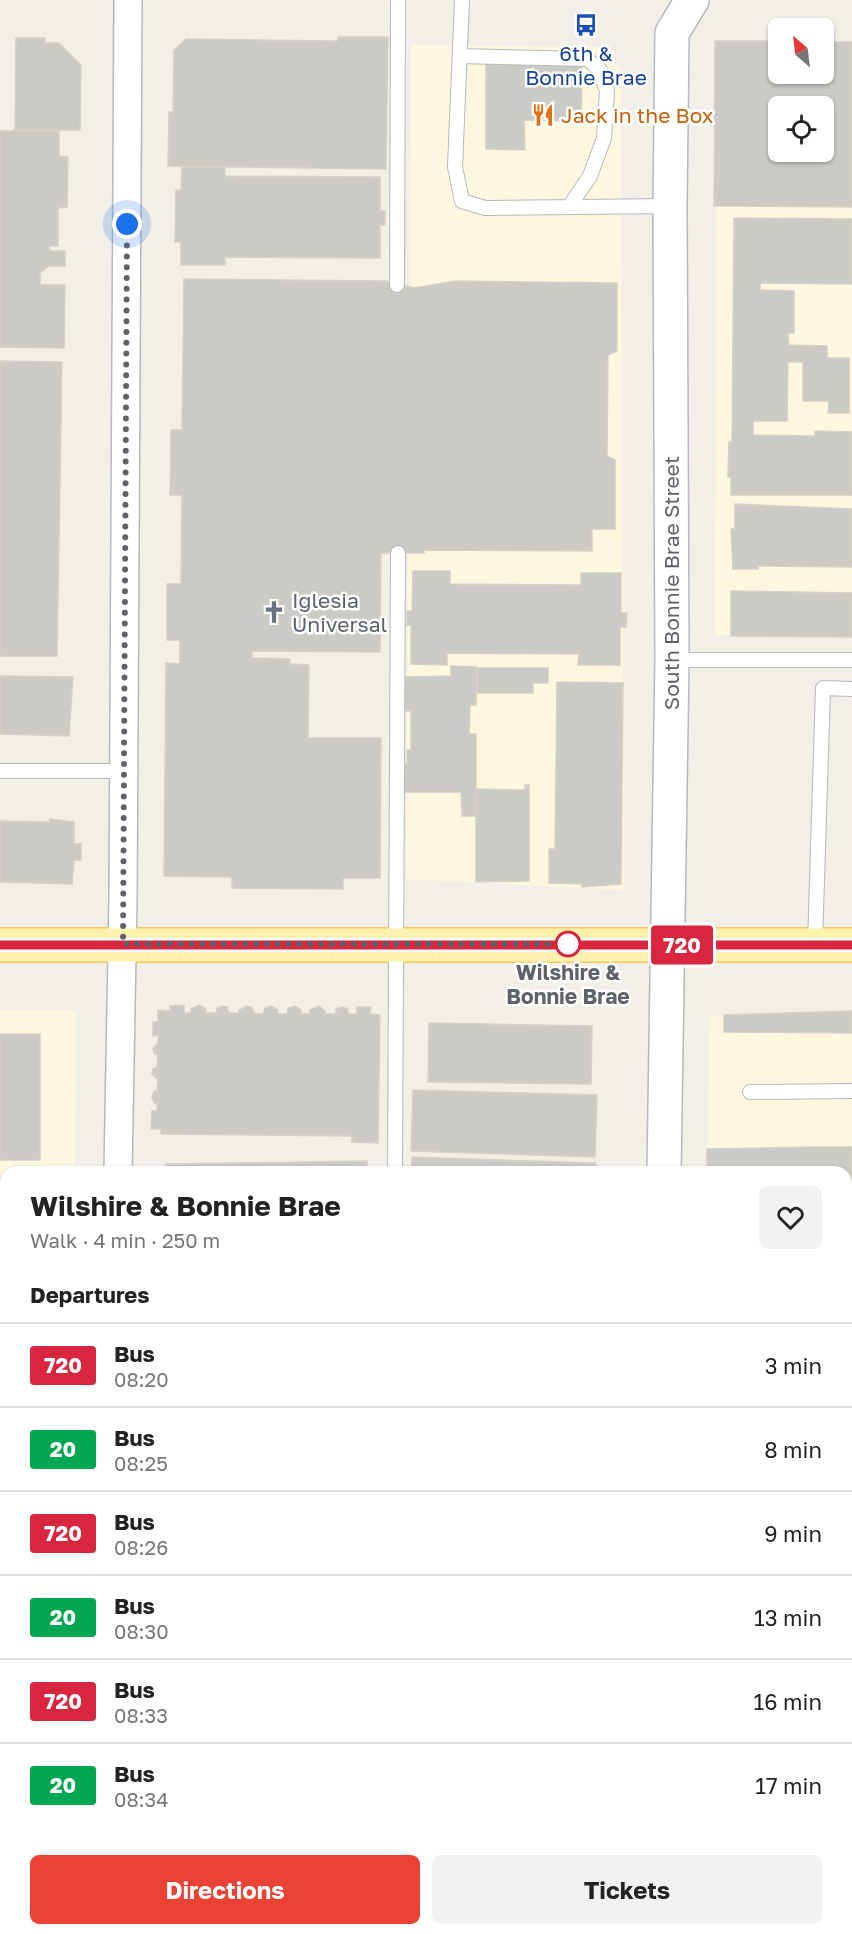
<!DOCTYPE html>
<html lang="en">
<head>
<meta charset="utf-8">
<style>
	:root { --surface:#fff; --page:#f2f2f2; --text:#222; --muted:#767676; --line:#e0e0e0; --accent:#ea4335 }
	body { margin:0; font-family:"Golos Text",sans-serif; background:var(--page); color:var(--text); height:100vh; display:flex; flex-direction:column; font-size:22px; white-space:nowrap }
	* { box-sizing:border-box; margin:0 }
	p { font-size:20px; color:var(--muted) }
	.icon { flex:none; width:33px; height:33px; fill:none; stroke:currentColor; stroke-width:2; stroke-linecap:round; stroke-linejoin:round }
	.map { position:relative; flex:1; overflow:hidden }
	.panel { position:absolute; left:0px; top:1166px; width:852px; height:770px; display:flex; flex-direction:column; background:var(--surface); border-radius:18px 18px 0 0; box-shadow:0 2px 4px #0004 }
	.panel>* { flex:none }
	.badge { padding:0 12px; border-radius:4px; font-size:21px; line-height:39px }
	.needle { width:39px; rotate:332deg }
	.controls { position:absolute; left:768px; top:18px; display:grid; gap:12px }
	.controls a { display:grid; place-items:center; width:66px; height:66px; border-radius:9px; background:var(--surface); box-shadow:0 2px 4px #0004; font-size:30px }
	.you { position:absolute; width:30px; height:30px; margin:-15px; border:4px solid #fff; border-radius:50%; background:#1a73e8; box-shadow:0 0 0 9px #1a73e833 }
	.map>.badge { position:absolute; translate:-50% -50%; box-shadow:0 0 0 3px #fff }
	h2 { padding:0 30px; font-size:22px; line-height:54px }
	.round { display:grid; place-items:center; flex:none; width:63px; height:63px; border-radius:9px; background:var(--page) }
	.headline { display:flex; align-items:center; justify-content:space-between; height:102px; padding:0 30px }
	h1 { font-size:28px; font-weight:700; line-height:45px }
	.button { display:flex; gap:12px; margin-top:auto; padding:12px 30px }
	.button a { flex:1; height:69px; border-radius:9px; background:var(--accent); color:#fff; font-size:24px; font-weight:700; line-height:69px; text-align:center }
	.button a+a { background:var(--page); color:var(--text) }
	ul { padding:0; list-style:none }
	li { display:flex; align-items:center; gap:18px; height:84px; padding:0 30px; border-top:2px solid var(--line) }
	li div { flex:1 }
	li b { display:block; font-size:22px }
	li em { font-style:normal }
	li .badge { min-width:66px; font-weight:700; text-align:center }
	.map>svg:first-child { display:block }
</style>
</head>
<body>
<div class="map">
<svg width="852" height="1934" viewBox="0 0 852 1934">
	<rect width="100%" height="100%" fill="#f1efe8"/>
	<path fill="#fef7e0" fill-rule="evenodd" d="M 717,41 L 778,42 L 778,74 L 824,74 L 824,42 L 852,42 L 852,635 L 715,635 ZM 778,106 L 824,106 L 824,152 L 778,152 Z
		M 411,45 L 600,47 L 621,69 L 624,890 L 406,879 Z
		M 0,1010 L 76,1010 L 75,1171 L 6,1172 L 6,1293 L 0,1293 Z
		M 852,1014 L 852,1475 L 846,1475 L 846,1172 L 707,1172 L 710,1016 Z
		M 0,1533 L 6,1533 L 6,1775 L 0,1774 Z
		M 846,1900 L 852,1900 L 852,1934 L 699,1934 L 699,1929 L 846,1929 Z"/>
	<path fill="#cccac5" stroke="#d6d1c6" stroke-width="1.5" fill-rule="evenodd" d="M 338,37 L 388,37 L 386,169 L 168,166 L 169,112 L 173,112 L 174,50 L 186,39 L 338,41 Z
		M 16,38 L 45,38 L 45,43 L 59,43 L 81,65 L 80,130 L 15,130 Z
		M 715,41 L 778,41 L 778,74 L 824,74 L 824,42 L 852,42 L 852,207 L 714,206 ZM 778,106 L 824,106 L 824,152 L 778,152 Z
		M 504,59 L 527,60 L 527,65 L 582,65 L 581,121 L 524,120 L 525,150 L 486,149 L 486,64 L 504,65 Z
		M 0,131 L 59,131 L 59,156 L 68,157 L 67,207 L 58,208 L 58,246 L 49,246 L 49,251 L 65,251 L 65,266 L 49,266 L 40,273 L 40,285 L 65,285 L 64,348 L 0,347 Z
		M 182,167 L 225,168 L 225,176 L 380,177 L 380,211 L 385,211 L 385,225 L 380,225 L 380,258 L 225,257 L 225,265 L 181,265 L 181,242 L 175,242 L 176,190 L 181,190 Z
		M 734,218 L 852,219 L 852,284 L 760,283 L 760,290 L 794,291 L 794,333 L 788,333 L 789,345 L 827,346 L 827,358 L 849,358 L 849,413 L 828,413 L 829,401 L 803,401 L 803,362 L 788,362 L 787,421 L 753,421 L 753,435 L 815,436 L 815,431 L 852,432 L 852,495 L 731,495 L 731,477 L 728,477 L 729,442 L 732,442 Z
		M 184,279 L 385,281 L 415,288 L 455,281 L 617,283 L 617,351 L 608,355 L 607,456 L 615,460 L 615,529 L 592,529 L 592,551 L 424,550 L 424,553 L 381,553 L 380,652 L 252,651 L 252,658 L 290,659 L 290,664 L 309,665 L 308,738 L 381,738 L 380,878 L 343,878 L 343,889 L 232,888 L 232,877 L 164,876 L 166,663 L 180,664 L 180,640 L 167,640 L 167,584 L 181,584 L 182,495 L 170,495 L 171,430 L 182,430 Z
		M 0,361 L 62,362 L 57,656 L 0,656 Z
		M 735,504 L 852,509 L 852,567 L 758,566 L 758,569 L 733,569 L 731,529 L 735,529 Z
		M 413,571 L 450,571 L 450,584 L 581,585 L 581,573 L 621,573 L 621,613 L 627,613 L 626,627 L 620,627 L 620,665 L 578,665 L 579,654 L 447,653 L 447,665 L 411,664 L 411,625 L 407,625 L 407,611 L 412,611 Z
		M 731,591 L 852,593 L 852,637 L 731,636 Z
		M 451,666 L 477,667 L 476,705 L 470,705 L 469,734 L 476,734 L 476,816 L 462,816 L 461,792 L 404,792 L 404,764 L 407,763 L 407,750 L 411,750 L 411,711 L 405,711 L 405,677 L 451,676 Z
		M 477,668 L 548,668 L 548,683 L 533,683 L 533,693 L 477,693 Z
		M 0,676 L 73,677 L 69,736 L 0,734 Z
		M 557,682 L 623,683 L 621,884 L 582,887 L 582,884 L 549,883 L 549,849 L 555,849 Z
		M 525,785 L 529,785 L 529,881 L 476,882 L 476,789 L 525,790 Z
		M 50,819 L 74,822 L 74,844 L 81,843 L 81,860 L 74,860 L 72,884 L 0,882 L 0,821 L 50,822 Z
		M 184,1005 L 184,1013 L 191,1013 L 191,1009 L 199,1005 L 206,1009 L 205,1013 L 216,1013 L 217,1008 L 223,1006 L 227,1007 L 229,1013 L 239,1013 L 239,1010 L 247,1006 L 252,1008 L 254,1013 L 263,1014 L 265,1008 L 271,1006 L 278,1010 L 277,1014 L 287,1014 L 288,1008 L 295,1006 L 301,1010 L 301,1014 L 310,1014 L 310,1010 L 319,1006 L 325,1011 L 325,1014 L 336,1014 L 336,1009 L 342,1007 L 348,1009 L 348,1014 L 357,1014 L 357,1007 L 371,1007 L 370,1014 L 380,1015 L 378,1143 L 352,1142 L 352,1136 L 161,1134 L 161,1129 L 151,1129 L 152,1111 L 157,1111 L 157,1102 L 154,1103 L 152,1097 L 154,1091 L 157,1091 L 158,1080 L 152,1074 L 153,1069 L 157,1067 L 158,1055 L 154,1054 L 153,1048 L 158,1043 L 158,1035 L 153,1036 L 153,1022 L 158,1022 L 158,1010 L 170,1011 L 170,1006 Z
		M 852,1011 L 852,1033 L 724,1032 L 724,1015 Z
		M 429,1023 L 592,1026 L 591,1084 L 428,1082 Z
		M 0,1034 L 40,1034 L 40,1160 L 0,1160 Z
		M 413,1090 L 597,1095 L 595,1157 L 411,1151 Z
		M 812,1147 L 852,1147 L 852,1200 L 846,1200 L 846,1172 L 707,1172 L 707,1149 Z
		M 412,1157 L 596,1163 L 595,1172 L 411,1172 Z
		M 367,1161 L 367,1172 L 166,1172 L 166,1164 Z
		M 846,1353 L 852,1353 L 852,1477 L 846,1477 Z
		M 846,1514 L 852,1514 L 852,1550 L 846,1550 Z
		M 0,1535 L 6,1535 L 6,1597 L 0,1597 Z
		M 850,1635 L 852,1635 L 852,1775 L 849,1775 L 849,1679 L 846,1679 L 846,1642 L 850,1643 Z
		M 0,1699 L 6,1699 L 6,1775 L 1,1775 L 0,1769 Z
		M 0,1893 L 6,1893 L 6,1929 L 64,1929 L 64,1934 L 0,1934 Z
		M 155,1929 L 371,1929 L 371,1934 L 155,1934 Z
		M 395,1929 L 611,1929 L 611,1934 L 395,1934 Z
		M 722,1929 L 794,1929 L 794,1933 L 725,1934 L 722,1933 Z"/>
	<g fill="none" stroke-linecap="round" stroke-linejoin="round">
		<g stroke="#b5b8bc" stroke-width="16">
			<path id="service" d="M 462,0 L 455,167 L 462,201 L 485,208 L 670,206
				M 460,56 L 587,59 L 600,70 L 607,91 L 604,138 L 590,176 L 569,207
				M 397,285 L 398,0
				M 672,660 L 852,660
				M 0,771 L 124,771
				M 815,945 L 823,688 L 852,689
				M 750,1092 L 852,1091
				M 395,1172 L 398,553
				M 0,1228 L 6,1228
				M 846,1321 L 852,1321
				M 0,1339 L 6,1339
				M 0,1490 L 6,1490
				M 387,1934 L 387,1929"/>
		</g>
		<g stroke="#b5b8bc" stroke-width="30">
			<path id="minor" d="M 118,1172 L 123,899 L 128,0
				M 105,1929 L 105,1934"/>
		</g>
		<g stroke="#b5b8bc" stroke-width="36">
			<path id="tertiary" d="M 664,1172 L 672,660 L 670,206 L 672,33 L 692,0
				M 0,1830 L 6,1830
				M 846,1840 L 852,1840
				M 652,1934 L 652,1929"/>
		</g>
		<g stroke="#f2c960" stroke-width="36">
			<path id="primary" d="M 0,945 L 852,945"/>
		</g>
		<use href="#service" stroke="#fff" stroke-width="14"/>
		<use href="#minor" stroke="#fff" stroke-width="27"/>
		<use href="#tertiary" stroke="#fff" stroke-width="33"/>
		<use href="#primary" stroke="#fff2af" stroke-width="33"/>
	</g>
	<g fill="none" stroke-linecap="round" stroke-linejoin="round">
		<g stroke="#fff" stroke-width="14">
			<path id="line" d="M 0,945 L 852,945"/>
		</g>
		<use href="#line" stroke="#d7263d" stroke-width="9"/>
		<path stroke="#5f6368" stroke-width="6" stroke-dasharray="0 10.8" d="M 127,224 L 123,944 L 578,944 L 568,944"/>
	</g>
	<defs>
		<g id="bus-bare" transform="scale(1.8)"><path d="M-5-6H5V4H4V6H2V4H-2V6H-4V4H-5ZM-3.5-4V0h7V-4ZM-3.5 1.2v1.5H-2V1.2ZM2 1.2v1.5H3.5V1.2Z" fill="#1a4fb4" stroke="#fff" stroke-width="2.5" paint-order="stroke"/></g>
		<g id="restaurant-bare" transform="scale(1.8)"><path d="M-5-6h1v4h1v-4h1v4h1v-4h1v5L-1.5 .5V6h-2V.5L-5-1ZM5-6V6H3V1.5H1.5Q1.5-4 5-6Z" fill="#e8710a" stroke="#fff" stroke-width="2.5" paint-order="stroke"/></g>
		<g id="church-bare" transform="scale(1.8)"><path d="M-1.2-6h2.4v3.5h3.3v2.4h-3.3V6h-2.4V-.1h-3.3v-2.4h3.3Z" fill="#6b7280" stroke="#fff" stroke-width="2.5" paint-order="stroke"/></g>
	</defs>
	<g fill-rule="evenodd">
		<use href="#bus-bare" x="586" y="25"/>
		<use href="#restaurant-bare" x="543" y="115"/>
		<use href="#church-bare" x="274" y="612"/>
	</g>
	<circle fill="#fff" stroke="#d7263d" stroke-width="3" cx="568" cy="944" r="12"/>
	<g text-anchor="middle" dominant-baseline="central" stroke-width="5" stroke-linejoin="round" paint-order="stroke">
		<g font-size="21" fill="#164399" stroke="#fff">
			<text x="586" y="53">6th &amp;<tspan x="586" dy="24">Bonnie Brae</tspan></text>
		</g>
		<g font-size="21" fill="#c56008" stroke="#fff" text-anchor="start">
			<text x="561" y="115">Jack in the Box</text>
		</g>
		<g font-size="21" fill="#5f6368" stroke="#fff">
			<text transform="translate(671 583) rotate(-90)">South Bonnie Brae Street</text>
		</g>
		<g font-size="21" fill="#5b616d" stroke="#fff" text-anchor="start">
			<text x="292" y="600">Iglesia<tspan x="292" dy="24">Universal</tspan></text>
		</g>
		<g font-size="21" font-weight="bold" fill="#5f6368" stroke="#fff">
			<text x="568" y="972">Wilshire &amp;<tspan x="568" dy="24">Bonnie Brae</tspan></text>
		</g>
	</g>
</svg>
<div class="controls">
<a><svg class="needle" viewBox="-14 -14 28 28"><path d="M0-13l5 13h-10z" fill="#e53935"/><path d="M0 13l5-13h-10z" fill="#767676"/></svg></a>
<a><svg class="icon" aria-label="locate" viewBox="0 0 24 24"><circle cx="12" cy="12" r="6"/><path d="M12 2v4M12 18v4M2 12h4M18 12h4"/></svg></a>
</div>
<div class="you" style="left:127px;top:224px"></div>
<b class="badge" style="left:682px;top:945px;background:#d7263d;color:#fff">720</b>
<section class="panel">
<div class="headline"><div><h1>Wilshire &amp; Bonnie Brae</h1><p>Walk · 4 min · 250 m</p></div><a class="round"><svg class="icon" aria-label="heart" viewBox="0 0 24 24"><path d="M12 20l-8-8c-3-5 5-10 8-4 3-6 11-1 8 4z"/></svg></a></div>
<h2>Departures</h2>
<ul>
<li><span class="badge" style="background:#d7263d;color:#fff">720</span><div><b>Bus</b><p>08:20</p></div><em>3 min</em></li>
<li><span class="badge" style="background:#00a651;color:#fff">20</span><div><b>Bus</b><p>08:25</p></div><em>8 min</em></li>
<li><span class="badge" style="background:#d7263d;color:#fff">720</span><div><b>Bus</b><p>08:26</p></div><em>9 min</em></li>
<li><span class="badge" style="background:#00a651;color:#fff">20</span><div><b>Bus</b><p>08:30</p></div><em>13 min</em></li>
<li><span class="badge" style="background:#d7263d;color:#fff">720</span><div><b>Bus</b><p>08:33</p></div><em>16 min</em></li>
<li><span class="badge" style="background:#00a651;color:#fff">20</span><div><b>Bus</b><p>08:34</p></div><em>17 min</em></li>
</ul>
<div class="button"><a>Directions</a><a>Tickets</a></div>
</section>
</div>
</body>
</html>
